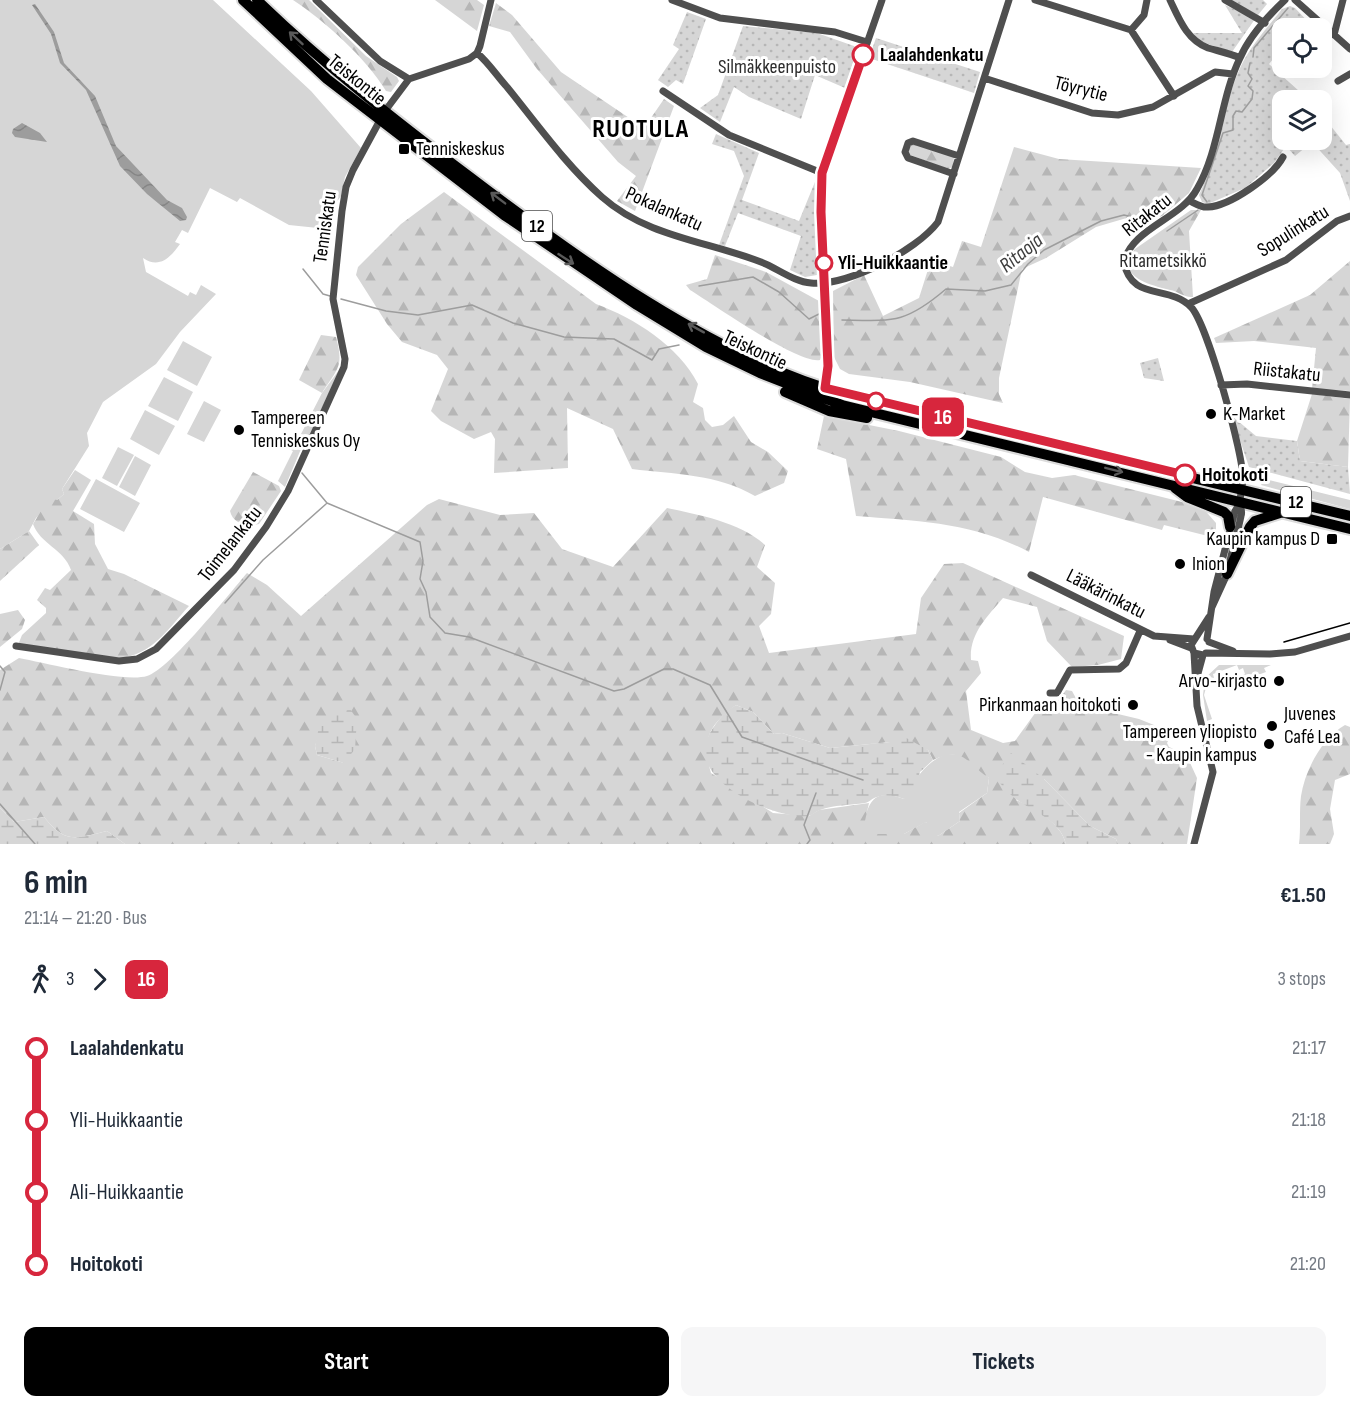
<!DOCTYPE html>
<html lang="en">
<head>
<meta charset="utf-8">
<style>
	:root { --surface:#fff; --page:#f6f6f7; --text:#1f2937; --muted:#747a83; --accent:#000 }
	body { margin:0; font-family:"Sofia Sans Condensed",sans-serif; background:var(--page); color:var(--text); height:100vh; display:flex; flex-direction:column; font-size:22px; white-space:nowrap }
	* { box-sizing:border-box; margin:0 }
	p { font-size:20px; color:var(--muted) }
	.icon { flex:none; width:33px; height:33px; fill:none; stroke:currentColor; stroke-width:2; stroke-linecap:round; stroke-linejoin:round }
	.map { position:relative; height:844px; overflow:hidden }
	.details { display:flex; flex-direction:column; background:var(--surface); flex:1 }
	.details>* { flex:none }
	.badge { padding:0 12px; border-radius:9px; font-size:21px; line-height:39px }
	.tools { position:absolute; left:1272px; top:18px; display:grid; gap:12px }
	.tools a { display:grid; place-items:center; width:60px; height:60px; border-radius:12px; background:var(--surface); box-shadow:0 6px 24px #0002; font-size:30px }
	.map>.badge { position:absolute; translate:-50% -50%; box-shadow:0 0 0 3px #fff }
	.legs { display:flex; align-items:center; gap:9px; height:66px; padding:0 24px; font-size:20px }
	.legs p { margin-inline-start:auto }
	.head { display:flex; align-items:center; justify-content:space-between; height:102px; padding:0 24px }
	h1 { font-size:33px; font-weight:700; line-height:45px }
	.primary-button { display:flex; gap:12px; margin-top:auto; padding:12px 24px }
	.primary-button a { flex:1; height:69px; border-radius:12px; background:var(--accent); color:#fff; font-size:24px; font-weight:700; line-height:69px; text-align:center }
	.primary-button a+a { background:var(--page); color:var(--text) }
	ul { padding:0 24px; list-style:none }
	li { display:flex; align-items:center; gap:21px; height:72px; font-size:22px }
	li i { display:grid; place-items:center; width:9px; height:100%; margin:0 8px; background:currentColor }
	li i::after { content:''; width:15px; height:15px; margin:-8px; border:4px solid; border-radius:50%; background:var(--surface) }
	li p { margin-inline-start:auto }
	li:first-child i { background:linear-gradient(#0000 50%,currentColor 0) }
	li:last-child i { background:linear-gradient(currentColor 50%,#0000 0) }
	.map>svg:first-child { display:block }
</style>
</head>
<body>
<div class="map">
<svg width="1350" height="844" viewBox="0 0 1350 844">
	<defs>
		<pattern id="forest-firs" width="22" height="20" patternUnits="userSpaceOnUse" patternTransform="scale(1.5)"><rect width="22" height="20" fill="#d6d6d6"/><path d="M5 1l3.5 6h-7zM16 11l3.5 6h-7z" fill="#b6b6b6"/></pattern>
		<pattern id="wetland-marsh" width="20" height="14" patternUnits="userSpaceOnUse" patternTransform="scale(1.5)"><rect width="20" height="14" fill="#d6d6d6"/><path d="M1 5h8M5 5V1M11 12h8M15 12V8" fill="none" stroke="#b6b6b6"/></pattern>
		<pattern id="park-dots" width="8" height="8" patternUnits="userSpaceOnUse" patternTransform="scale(1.5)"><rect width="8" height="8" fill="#d6d6d6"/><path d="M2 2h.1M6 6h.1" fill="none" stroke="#b6b6b6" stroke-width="1.8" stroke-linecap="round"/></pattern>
		<pattern id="water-waves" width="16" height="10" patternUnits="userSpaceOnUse" patternTransform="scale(1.5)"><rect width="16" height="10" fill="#9d9d9d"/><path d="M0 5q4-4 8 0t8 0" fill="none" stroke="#858585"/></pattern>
	</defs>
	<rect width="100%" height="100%" fill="#fff"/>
	<path fill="#d6d6d6" d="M 0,0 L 213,0 L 311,91 L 361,148 L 345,177 L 341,196 L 318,228 L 289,225 L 240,198 L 237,202 L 210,188 L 188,233 L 182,230 L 175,242 L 180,244 C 170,258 159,269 143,258 L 146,272 L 188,296 L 190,292 L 196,295 L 201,285 L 216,294 L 180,332 L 156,364 L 103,402 L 87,433 L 89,446 L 62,489 L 64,494 L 36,518 L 29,531 L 0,549 Z
		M 183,341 L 212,357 L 197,386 L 167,370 Z
		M 339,370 L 309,437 L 306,439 L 297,434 L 301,434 L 322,393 Z
		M 164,377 L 193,392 L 178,421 L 148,406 Z
		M 204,401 L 221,410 L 204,442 L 187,434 Z
		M 145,410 L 175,426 L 159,455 L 130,439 Z
		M 278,437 L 301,449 L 285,487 L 278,481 L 293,451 L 276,442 Z
		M 118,447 L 134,455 L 117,486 L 102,478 Z
		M 135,456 L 151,465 L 135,496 L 119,487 Z
		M 96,479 L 140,503 L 124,532 L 80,509 Z
		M 1265,479 L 1350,500 L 1350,509 L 1261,485 Z
		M 1219,665 L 1271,665 L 1264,668 L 1266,672 L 1241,681 L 1242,685 L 1235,688 L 1233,683 L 1242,680 L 1241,676 L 1245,674 L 1243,668 L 1239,670 L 1237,665 L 1213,674 L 1214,678 L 1209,677 L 1204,695 L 1212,719 L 1207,721 L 1203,695 L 1205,678 Z
		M 946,754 L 963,755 L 989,778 L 987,793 L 959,812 L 960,821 L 938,836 L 926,822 L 904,834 L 861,834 C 868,807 869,786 904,799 C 916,779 924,763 946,754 Z"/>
	<path fill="url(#forest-firs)" fill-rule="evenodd" d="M 293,0 L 309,0 L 366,56 L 397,77 L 399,81 L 391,92 L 386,91 C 366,58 326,22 293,0 Z
		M 435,0 L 477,0 L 484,5 L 477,31 Z
		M 496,3 L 512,15 L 561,72 L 644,128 L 664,99 L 674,106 L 635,211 L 617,201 L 636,176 L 618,162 L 537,69 L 510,32 L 489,26 Z
		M 913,144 L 954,157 L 953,167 L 947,169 L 908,154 L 908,147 Z
		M 1014,147 L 1059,159 L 1201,168 L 1189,193 L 1162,216 L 1146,221 L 1130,217 L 1096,227 L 1046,258 L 1022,269 L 999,378 L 999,394 L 1003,403 L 910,382 L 849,374 L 840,369 L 834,357 L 833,291 L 864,275 L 883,316 L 919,298 L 931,260 L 953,267 L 962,241 L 981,247 Z
		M 444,192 L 596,304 C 634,318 679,346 698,384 L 693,402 L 703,408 L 705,420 L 712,427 L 723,425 L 734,416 L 751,442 L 768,452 L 788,471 L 784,483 L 755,496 C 718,474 673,474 632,469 L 613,429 L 567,408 L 568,468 L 494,473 L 495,439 L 491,432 L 474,439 L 441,421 L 431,411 L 448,369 L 437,355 L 402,342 L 387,324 L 356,275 L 358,267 L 401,224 Z
		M 1191,210 L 1201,210 L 1189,231 L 1193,297 C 1184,298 1178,291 1170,290 C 1152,285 1113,277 1135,249 Z
		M 715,255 L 766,272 L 819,301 L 823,352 L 820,360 C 799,365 713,304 690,290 L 686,285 L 707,279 Z
		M 1350,261 L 1350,391 L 1312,389 L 1316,348 L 1254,341 L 1216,343 L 1214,338 L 1310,295 Z
		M 321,335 L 336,337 C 344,367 338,368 322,393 L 299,380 Z
		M 1312,394 L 1350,399 L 1348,467 L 1300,461 L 1297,441 Z
		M 824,416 L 899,431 L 1001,457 L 1025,472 L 1052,478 L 1074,475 L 1202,507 L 1216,523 L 1216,538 L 1164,525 L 1162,530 L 1043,497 L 1029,552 C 972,522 919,521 856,516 L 846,459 L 817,449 Z
		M 75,470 L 91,480 L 73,511 L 94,524 L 95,544 L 108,569 L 124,574 L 189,606 C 168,629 152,655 120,658 L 18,645 L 22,635 L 46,613 L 46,608 L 37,600 L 45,588 L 50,590 L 71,570 C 64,549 40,544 33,524 L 49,498 L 57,500 L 64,494 L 62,489 Z
		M 253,472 L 279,486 L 281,491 L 259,524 C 247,527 233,524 230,511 Z
		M 439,499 L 500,515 L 534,513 L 562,549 L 613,567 L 667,508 C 699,515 740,522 765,545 L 757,567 L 775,583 L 771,614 L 759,626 L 769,653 L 916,634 L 921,598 L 944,564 L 963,563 L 1124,636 L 1121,659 L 1098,665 L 1072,667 L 1047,641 L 1037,607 L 1003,598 C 987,617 969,634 971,660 L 978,661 L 981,673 L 966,691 L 971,730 L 1003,743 L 1015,741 L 1041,705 L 1058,701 L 1066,690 L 1072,691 L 1078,702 L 1088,702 L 1101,710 L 1139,719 L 1169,731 L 1172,733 L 1167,743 L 1169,747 L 1186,754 L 1197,778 L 1187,844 L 1118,844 L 1116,839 L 1090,826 L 1044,779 L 1016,800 C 1035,808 1061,823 1066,844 L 125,844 L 107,831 C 74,839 66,844 44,817 L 14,822 L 0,808 L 0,670 L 19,658 C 46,663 124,683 147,676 C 170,669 229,594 247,573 L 267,585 L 301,616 L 427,505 ZM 736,705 L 753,712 L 774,734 L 782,733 L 830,748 L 890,742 L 928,750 L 933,760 C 965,746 966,763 989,778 L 987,793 L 959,813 L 960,821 L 938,836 L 933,824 L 925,822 L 904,834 L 862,834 L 869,803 L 819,810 L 809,816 L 773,813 L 711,773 C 701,740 709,725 736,705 ZM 318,737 L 344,763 L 317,755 L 315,746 Z
		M 29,531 L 39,545 L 0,581 L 0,549 Z
		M 18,610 L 25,620 L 22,629 L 0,647 L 0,614 Z
		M 1345,725 L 1350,727 L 1350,774 L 1335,780 L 1330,809 L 1334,834 L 1330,844 L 1299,844 C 1301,829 1299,811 1301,796 C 1305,770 1322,738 1345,725 Z"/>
	<path fill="url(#wetland-marsh)" d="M 736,705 L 753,712 L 774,734 L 782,733 L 830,748 L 890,742 L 901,735 L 928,750 L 933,760 L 920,772 L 914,794 L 904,799 C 895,796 886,794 877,797 C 872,798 870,802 865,803 C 850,805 834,805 820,810 C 815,812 812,816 807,816 C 776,820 689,781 707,739 C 713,726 723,712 736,705 Z
		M 350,709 L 357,719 L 355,749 L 344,763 L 317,755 L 315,746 L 320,722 Z
		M 1011,753 L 1044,779 L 1090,826 L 1116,839 L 1118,844 L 1066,844 C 1060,820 1034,812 1016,799 C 1010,795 1004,787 999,782 L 1000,768 Z
		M 0,808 L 14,822 L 44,817 C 66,844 74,839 107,831 L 125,844 L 0,844 Z"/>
	<path fill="url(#park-dots)" d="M 1229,0 L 1263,0 L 1267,4 L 1258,15 Z
		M 1225,5 L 1255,19 L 1232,52 L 1199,41 L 1193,33 L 1242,33 Z
		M 1290,6 L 1295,8 L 1314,28 L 1282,28 L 1282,49 L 1269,64 L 1309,100 L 1282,100 L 1282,140 L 1322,140 L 1322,115 L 1346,145 L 1350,144 L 1350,201 L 1340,173 L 1312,142 L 1295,156 L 1286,146 L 1274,163 L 1245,188 L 1208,204 L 1202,202 L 1199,195 C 1219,154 1222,106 1241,66 C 1251,45 1268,27 1282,9 Z
		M 687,12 L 706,19 L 683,84 L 676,80 L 668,87 L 658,80 L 679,49 L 673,45 Z
		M 743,26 L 817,33 L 854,46 L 857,50 L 845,88 L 815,75 L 801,119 L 749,97 L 734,87 L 720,122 L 700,108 L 718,95 Z
		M 876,38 L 980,72 L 974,93 L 869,58 Z
		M 716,134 L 759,153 L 742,200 L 799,221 L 817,177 L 817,275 L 805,277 L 790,270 L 801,236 L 738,213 L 725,246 L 719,245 L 744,176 L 734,151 L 712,144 Z
		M 1158,358 L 1164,381 L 1144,378 L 1140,363 Z
		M 1232,416 L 1256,436 L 1297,441 L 1300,461 L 1348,467 L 1350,494 L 1249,467 Z"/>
	<path fill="url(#water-waves)" d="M 35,4 L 54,32 L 64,63 L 95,96 L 116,146 L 167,200 L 182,208 L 187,217 L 186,220 L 180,221 L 147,194 L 120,166 L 86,90 L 60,63 L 51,34 L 32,5 Z
		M 22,123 L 40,133 L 47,142 L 15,137 L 12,133 L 13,129 Z"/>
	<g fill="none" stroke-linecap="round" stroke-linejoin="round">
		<path stroke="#9d9d9d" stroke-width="1.5" d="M 1253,57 L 1254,48 L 1288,8
			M 1207,202 L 1202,195 L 1223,133 L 1233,130 L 1233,116 L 1236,111 L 1242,112 L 1252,99 L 1253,91 L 1248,86 L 1252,79 L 1248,73 L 1250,63
			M 1167,231 L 1198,210
			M 303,269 L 323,294 L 330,296
			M 699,286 L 753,277 L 779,292 L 809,319 L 819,314
			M 341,299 L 386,311 L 418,315 L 472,305 L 513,323 L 564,337 L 614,339 L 652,360 L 659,349 L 679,345
			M 842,320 C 893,321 905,324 946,289 L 985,291 L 1011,285 L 1028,264 L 1044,250 L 1101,221 L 1124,215 L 1150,221
			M 302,473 L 327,503 L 420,542 L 423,561 L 420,579 L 426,592 L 430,617 L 445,633 L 469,637 L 614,691 L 624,689 L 664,669 L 673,669 L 710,685 L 742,737 L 863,780
			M 225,603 L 263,560 L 326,504
			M 0,666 L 5,672 L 0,690
			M 0,804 L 35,844
			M 807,844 L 810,840 L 804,825 L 816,793"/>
		<g stroke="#dbdbdb" stroke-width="14">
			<path id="highway" d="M 243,0 L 327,79 L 504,215 L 637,305 L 706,347 L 760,373 L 842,405 L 1350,529
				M 257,0 C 323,64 396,121 470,177 C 575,257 716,359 845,394 L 1350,516
				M 785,392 L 829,411 L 867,418
				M 1175,488 L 1187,497 L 1224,512 L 1228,516 L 1230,527
				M 1227,574 L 1250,527 L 1255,521 L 1280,513"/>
		</g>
		<path stroke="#4f4f4f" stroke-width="7" d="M 316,0 L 380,61 L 409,79
			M 672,0 L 720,18 L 835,32 L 867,42
			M 1035,0 L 1131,30 L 1174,96
			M 1170,0 C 1179,19 1187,40 1208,48 C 1218,51 1229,53 1240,58
			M 1225,0 L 1265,23
			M 1295,0 L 1350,49
			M 1131,30 L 1144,15 L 1147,0
			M 1334,35 L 1343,0
			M 477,53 C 488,62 497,76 507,87 C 537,124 566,165 602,197 C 647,237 707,241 761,262 C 777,268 794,282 811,283 C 848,286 916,251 938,222 L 1009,0
			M 984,78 L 1092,113 L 1118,115 L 1153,107 L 1215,72 L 1233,74
			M 1338,81 L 1350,74
			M 663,91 L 729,135 L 822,173
			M 954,174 L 908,158 L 905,152 L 908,143 L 913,141 L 959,156
			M 1190,201 C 1196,204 1202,208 1208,207 C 1230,206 1273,176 1283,157
			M 1188,304 L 1286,260 L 1337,221 L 1350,216
			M 1221,385 L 1247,384 L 1350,395
			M 825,389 L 828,366 L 821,212 L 822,173 L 882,0
			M 1230,561 C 1233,546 1238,531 1241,516 C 1243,511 1240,508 1240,503 C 1240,496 1242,488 1243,480 C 1244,456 1207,323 1191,307 C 1169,284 1131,302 1124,262 C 1132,228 1181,219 1197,189 C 1220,149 1220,99 1240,58 C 1249,37 1269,15 1285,0
			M 1031,575 L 1154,636 L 1194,639
			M 1212,607 L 1228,572
			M 1207,639 L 1214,592 L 1235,511 L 1240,503
			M 1170,640 L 1191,648
			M 1209,642 L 1233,651
			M 16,646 L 119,661 L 137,659 L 156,649 L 234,570 L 266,527 L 288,491 L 344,367 L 345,359 L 333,299 L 342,211 L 346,187 L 353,170 L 385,111 L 409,79 L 469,59 L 477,53 L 480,46 L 491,0
			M 1206,653 L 1270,654 L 1295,652 L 1350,636
			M 1203,655 L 1194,653 L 1191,645 L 1209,617
			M 1197,677 L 1203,655
			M 1050,693 L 1057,693 L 1070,670 L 1119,669 L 1126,663 L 1140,631
			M 1194,844 L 1213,772 L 1197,706 L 1194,653"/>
		<use href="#highway" stroke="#000" stroke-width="10"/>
		<path stroke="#000" stroke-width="1.5" d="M 1284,642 L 1350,623"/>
	</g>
	<defs><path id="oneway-shaft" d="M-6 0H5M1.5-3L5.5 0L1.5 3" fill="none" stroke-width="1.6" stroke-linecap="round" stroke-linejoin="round" transform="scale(1.5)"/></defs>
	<g stroke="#595959">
		<use href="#oneway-shaft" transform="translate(296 38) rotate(-137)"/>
		<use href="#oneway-shaft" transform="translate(498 198) rotate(-143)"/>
		<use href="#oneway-shaft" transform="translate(566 259) rotate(33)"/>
		<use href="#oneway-shaft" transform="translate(696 328) rotate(-151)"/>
		<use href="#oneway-shaft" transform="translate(1114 470) rotate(14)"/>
	</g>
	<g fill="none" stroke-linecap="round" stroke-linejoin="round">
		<g stroke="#fff" stroke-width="14">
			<path id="line-1" d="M 863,55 L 822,173 L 821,212 L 828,366 L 825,388 L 1185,475"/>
		</g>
		<use href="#line-1" stroke="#d7263d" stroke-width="9"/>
	</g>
	<g fill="#fff" stroke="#d7263d" stroke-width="3">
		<circle cx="863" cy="55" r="10"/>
		<circle cx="824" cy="263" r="8"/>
		<circle cx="876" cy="401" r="8"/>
		<circle cx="1185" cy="475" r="10"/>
	</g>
	<g fill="#000" stroke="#fff" stroke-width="2">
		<rect x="398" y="143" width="12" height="12" rx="3"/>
		<circle cx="1211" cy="414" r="6"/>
		<circle cx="239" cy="430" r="6"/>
		<rect x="1326" y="533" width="12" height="12" rx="3"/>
		<circle cx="1180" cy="564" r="6"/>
		<circle cx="1279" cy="681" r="6"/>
		<circle cx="1133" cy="705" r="6"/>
		<circle cx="1272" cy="726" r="6"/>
		<circle cx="1269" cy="744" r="6"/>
	</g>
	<g text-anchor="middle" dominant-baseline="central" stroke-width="6" stroke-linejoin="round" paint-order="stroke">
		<g fill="#fff" stroke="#4c4c4c" stroke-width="1.5">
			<rect x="522" y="211" width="30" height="30" rx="4.5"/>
			<rect x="1281" y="487" width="30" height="30" rx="4.5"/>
		</g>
		<g font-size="18" font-weight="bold" fill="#000">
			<text x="537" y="226">12</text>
			<text x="1296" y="502">12</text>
		</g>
		<g font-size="20" font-weight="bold" fill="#000" stroke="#fff" text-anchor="start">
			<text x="880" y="55">Laalahdenkatu</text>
			<text x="838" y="263">Yli-Huikkaantie</text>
			<text x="1202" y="475">Hoitokoti</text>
		</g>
		<g font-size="20" fill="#2d2d2d" stroke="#fff">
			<text x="777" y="67">Silmäkkeenpuisto</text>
			<text x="1163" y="261">Ritametsikkö</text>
		</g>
		<g font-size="20" fill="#000" stroke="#fff">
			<text transform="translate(357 80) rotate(39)">Teiskontie</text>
			<text transform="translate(1081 89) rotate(14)">Töyrytie</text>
			<text transform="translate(664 209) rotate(24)">Pokalankatu</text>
			<text transform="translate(1147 215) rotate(-38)">Ritakatu</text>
			<text transform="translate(325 227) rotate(-82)">Tenniskatu</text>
			<text transform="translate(1293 231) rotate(-32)">Sopulinkatu</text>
			<text transform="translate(755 350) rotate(25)">Teiskontie</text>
			<text transform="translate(1287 372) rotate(6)">Riistakatu</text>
			<text transform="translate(230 544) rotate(-52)">Toimelankatu</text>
			<text transform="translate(1106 594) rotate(27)">Lääkärinkatu</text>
		</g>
		<g font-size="20" fill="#000" stroke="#fff" text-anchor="start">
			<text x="416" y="149">Tenniskeskus</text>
			<text x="1223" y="414">K-Market</text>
			<text x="251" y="418">Tampereen<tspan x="251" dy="23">Tenniskeskus Oy</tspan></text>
			<text x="1320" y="539" text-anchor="end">Kaupin kampus D</text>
			<text x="1192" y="564">Inion</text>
			<text x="1267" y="681" text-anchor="end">Arvo-kirjasto</text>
			<text x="1121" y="705" text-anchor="end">Pirkanmaan hoitokoti</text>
			<text x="1284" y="714">Juvenes<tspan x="1284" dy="23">Café Lea</tspan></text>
			<text x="1257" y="732" text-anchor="end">Tampereen yliopisto<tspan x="1257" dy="23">- Kaupin kampus</tspan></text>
		</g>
		<g font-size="21" font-style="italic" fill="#3e3e3e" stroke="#fff">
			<text transform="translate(1021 253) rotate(-39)">Ritaoja</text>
		</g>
		<g font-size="26" font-weight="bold" letter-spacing="1.5" fill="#000" stroke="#fff">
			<text x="641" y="129">RUOTULA</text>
		</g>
	</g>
</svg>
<div class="tools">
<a><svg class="icon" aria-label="locate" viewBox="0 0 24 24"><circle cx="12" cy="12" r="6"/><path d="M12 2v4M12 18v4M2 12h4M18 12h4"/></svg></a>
<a><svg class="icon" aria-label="layers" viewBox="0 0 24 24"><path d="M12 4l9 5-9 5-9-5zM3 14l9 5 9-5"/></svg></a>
</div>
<b class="badge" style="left:943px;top:417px;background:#d7263d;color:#fff">16</b>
</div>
<section class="details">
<div class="head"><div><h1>6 min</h1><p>21:14 – 21:20 · Bus</p></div><b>€1.50</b></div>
<div class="legs"><svg class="icon" aria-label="walk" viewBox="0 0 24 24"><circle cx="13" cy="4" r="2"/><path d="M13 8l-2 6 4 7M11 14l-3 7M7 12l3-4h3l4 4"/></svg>3<svg class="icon" aria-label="forward" viewBox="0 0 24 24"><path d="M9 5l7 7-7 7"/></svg><b class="badge" style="background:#d7263d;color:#fff">16</b><p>3 stops</p></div>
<ul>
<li><i style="color:#d7263d"></i><b>Laalahdenkatu</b><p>21:17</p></li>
<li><i style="color:#d7263d"></i><span>Yli-Huikkaantie</span><p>21:18</p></li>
<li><i style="color:#d7263d"></i><span>Ali-Huikkaantie</span><p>21:19</p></li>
<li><i style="color:#d7263d"></i><b>Hoitokoti</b><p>21:20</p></li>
</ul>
<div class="primary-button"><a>Start</a><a>Tickets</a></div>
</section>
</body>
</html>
